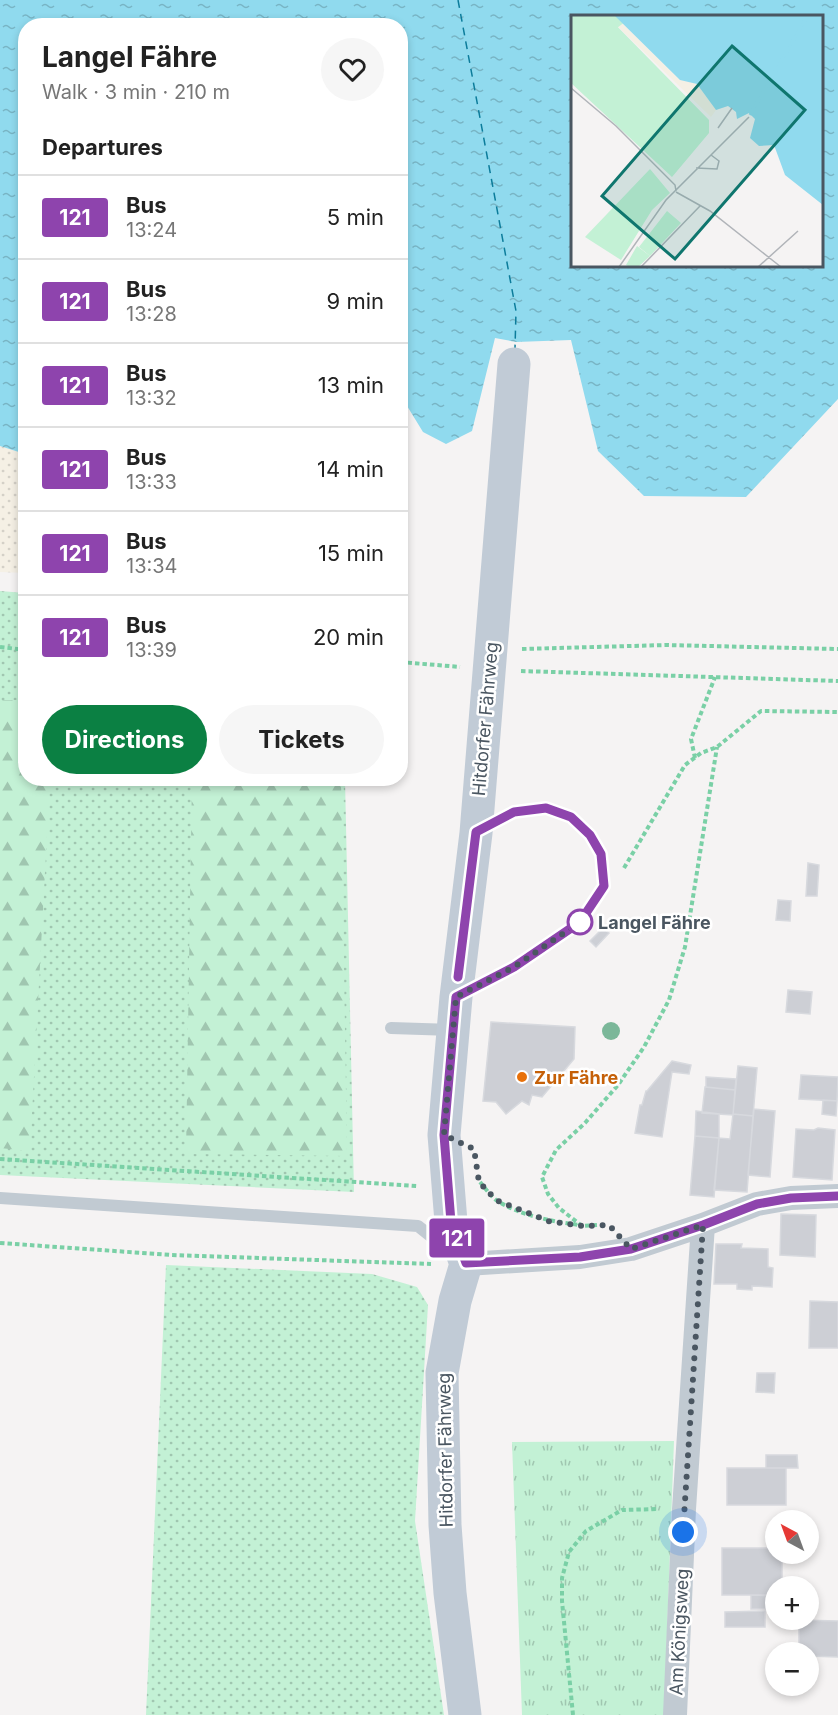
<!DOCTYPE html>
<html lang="en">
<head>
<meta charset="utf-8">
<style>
	:root { --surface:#fff; --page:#f6f6f6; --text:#222; --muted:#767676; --line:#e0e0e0; --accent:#0b8043 }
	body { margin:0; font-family:Inter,sans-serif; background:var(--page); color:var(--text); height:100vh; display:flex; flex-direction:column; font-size:22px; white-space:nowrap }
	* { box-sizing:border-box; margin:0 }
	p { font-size:20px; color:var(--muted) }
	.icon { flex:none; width:33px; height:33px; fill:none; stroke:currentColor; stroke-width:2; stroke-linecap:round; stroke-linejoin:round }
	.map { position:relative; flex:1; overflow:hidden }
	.panel { position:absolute; left:18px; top:18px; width:390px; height:768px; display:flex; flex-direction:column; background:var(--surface); border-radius:24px; box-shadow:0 3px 9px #0003 }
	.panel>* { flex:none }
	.badge { padding:0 12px; border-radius:4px; font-size:21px; line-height:39px }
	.needle { width:39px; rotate:319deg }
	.buttons { position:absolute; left:765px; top:1510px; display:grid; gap:12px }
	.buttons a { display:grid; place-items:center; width:54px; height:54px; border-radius:50%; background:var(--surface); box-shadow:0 3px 9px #0003; font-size:30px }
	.you { position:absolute; width:30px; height:30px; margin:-15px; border:4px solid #fff; border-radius:50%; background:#1a73e8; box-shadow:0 0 0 9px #1a73e833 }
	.map>.badge { position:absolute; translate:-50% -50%; box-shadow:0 0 0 3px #fff }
	h2 { padding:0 24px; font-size:22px; line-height:54px }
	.round { display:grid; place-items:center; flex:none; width:63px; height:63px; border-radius:32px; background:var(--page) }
	.overview { display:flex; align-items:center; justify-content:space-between; height:102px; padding:0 24px }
	h1 { font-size:28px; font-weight:700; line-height:45px }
	.cta { display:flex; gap:12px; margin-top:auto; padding:12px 24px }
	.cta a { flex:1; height:69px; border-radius:36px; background:var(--accent); color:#fff; font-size:24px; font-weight:700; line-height:69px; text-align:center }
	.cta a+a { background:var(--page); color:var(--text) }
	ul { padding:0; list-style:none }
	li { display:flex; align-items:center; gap:18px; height:84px; padding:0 24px; border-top:2px solid var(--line) }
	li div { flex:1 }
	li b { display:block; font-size:22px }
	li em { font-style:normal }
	li .badge { min-width:66px; font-weight:700; text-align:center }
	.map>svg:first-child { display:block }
</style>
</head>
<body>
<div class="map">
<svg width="838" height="1715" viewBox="0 0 838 1715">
	<defs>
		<pattern id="grass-dots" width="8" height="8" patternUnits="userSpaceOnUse" patternTransform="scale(1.5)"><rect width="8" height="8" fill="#c3f1d5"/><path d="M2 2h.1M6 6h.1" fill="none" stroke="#a0c6b0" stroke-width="1.8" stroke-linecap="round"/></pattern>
		<pattern id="forest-firs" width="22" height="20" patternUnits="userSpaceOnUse" patternTransform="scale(1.5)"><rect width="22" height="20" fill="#c3f1d5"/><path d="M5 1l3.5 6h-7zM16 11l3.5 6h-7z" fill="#a0c6b0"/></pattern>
		<pattern id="sand-dots" width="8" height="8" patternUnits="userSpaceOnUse" patternTransform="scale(1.5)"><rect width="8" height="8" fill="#f5f0e5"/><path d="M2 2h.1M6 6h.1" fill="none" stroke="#d4d0c7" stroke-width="1.8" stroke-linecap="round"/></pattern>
		<pattern id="park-tufts" width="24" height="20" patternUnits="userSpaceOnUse" patternTransform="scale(1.5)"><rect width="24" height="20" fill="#c3f1d5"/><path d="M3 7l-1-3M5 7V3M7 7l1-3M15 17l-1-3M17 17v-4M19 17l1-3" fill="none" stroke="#a0c6b0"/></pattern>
		<pattern id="water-ripples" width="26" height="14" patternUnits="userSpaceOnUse" patternTransform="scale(1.5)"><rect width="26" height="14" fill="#90daee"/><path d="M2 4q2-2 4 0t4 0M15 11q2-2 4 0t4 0" fill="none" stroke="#78b4c4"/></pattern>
	</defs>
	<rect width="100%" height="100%" fill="#f5f3f3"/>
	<path fill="url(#grass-dots)" d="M 0,591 L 25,593 L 26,778 L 345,779 L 354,1192 L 0,1175 Z
		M 166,1265 L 372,1274 L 417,1287 L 428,1305 L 415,1521 L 444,1715 L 146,1715 Z"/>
	<path fill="url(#forest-firs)" d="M 0,700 L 25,700 L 26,778 L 50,779 L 30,1151 L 0,1148 Z
		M 192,779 L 341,779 L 347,1156 L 186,1154 Z"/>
	<path fill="url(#sand-dots)" d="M 0,446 L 25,454 L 26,573 L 0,572 Z"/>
	<path fill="url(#park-tufts)" d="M 674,1441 L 664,1715 L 522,1715 L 512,1442 Z"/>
	<path fill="url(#water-ripples)" fill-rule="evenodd" d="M 0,0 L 838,0 L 838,399 L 746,497 L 644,496 L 598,451 L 571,340 L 516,342 L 495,338 L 472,431 L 446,444 L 423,432 L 404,401 L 401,401 L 400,26 L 26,26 L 25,454 L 0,446 ZM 572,16 L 822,16 L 822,266 L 572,266 Z"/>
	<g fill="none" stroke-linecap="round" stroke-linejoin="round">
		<path stroke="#0c7c9b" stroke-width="1.5" stroke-dasharray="8 6" stroke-linecap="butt" d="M 458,0 L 516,311 L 515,348"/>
	</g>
	<path fill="#cdcfd5" stroke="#d7d9de" stroke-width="1.5" d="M 808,863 L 819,865 L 817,896 L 806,896 Z
		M 778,900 L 791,901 L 790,921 L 776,920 Z
		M 603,928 L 609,933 L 596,947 L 590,941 Z
		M 788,990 L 812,992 L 810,1014 L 786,1012 Z
		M 491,1022 L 575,1027 L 574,1059 L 542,1097 L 532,1095 L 529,1105 L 522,1101 L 506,1114 L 496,1102 L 483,1101 Z
		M 672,1061 L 691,1065 L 689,1074 L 672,1072 L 662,1137 L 635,1133 L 640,1105 L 642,1105 L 646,1091 L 647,1091 Z
		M 738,1066 L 757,1068 L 753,1116 L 733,1114 Z
		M 801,1075 L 838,1077 L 837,1101 L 799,1099 Z
		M 706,1077 L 736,1079 L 735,1090 L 706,1087 Z
		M 705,1087 L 735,1090 L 733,1115 L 702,1113 Z
		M 823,1100 L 837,1101 L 836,1116 L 822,1114 Z
		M 754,1109 L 775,1111 L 770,1177 L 748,1175 Z
		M 696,1111 L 719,1114 L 719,1138 L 695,1136 Z
		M 733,1114 L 753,1116 L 747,1192 L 714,1190 L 719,1138 L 730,1139 Z
		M 818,1128 L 835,1130 L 832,1180 L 793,1177 L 796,1129 L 814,1130 Z
		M 695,1136 L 719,1138 L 714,1197 L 690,1195 Z
		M 781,1214 L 816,1215 L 815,1257 L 780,1255 Z
		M 716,1244 L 742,1244 L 741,1248 L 768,1249 L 768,1267 L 773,1268 L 772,1287 L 752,1286 L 752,1290 L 737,1289 L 737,1284 L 714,1284 Z
		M 810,1301 L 838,1302 L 838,1348 L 809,1348 Z
		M 757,1373 L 775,1373 L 774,1393 L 756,1392 Z
		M 766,1455 L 797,1455 L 798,1468 L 766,1468 Z
		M 727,1468 L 786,1468 L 786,1505 L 727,1505 Z
		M 722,1548 L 776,1548 L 776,1554 L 782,1554 L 782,1587 L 776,1587 L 776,1595 L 722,1595 Z
		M 751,1595 L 776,1596 L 776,1609 L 751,1609 Z
		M 765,1611 L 765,1627 L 725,1627 L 725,1612 Z
		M 799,1620 L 838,1621 L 838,1657 L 808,1656 L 808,1653 L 799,1653 Z"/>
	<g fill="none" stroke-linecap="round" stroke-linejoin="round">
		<path stroke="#7ad0a6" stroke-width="4" stroke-dasharray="4.5 3" stroke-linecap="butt" d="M 0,647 L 26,650
			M 522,649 L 666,645 L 838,649
			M 400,662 L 460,667
			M 521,671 L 838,681
			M 695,758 L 691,739 L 715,677
			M 624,868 L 685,765 L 701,753 L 717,747 L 761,711 L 838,712
			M 0,1159 L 417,1186
			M 480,1182 C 485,1188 490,1195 496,1200 C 518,1215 554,1222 580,1225
			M 597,1225 L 582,1226 L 559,1208 L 548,1194 L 542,1177 L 556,1150 L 585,1123 L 618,1085 L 644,1047 L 669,1000 L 685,947 L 717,747
			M 0,1243 L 172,1255 L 431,1264
			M 573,1715 L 562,1601 L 562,1578 L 569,1552 L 586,1531 L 622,1510 L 658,1509"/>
		<path stroke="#c1cad2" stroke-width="12" d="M 460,995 L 514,967 L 580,922 L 604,886 L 601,854 L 590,835 L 571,817 L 547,808 L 514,812 L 481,830
			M 391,1028 L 453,1030
			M 0,1198 L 418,1226 L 453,1254"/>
		<path stroke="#c1cad2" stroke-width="24" d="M 466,1264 L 580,1257 L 631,1249 L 703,1225 L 757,1204 L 791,1198 L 838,1196
			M 675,1715 L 684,1509 L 703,1225"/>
		<path stroke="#c1cbd6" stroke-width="33" d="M 465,1715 L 450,1593 L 445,1525 L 442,1373 L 455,1301 L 466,1264 L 451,1222 L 444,1135 L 456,997 L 476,833 L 514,364"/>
	</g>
	<circle fill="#7bb799" cx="611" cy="1031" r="9"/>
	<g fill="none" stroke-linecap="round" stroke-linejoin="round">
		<g stroke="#fff" stroke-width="14">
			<path id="line" d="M 458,977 L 476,832 L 514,812 L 546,808 L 571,817 L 590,835 L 601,854 L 604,886 L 580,922 L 514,967 L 456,997 L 444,1135 L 451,1222 L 466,1263 L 580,1257 L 631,1249 L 703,1225 L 757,1204 L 791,1198 L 838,1196"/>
		</g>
		<use href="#line" stroke="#8e44ad" stroke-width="9"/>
		<path stroke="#4a5661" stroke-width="6" stroke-dasharray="0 10.8" d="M 580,922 L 514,967 L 456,997 L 444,1135 L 474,1149 L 479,1182 L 496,1200 L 548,1221 L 582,1226 L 609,1225 L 631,1249 L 703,1225 L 683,1532"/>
	</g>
	<circle fill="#fff" stroke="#8e44ad" stroke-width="3" cx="580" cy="922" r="12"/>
	<circle fill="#e8710a" stroke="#fff" stroke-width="2" cx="522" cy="1077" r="6"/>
	<g text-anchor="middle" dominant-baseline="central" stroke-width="5" stroke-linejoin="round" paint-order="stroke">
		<g font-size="18" fill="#4a5661" stroke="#fff">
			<text transform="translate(485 719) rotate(-85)">Hitdorfer Fährweg</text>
			<text transform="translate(445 1450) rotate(-91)">Hitdorfer Fährweg</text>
			<text transform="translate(679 1632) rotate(-87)">Am Königsweg</text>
		</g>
		<g font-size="18" font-weight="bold" fill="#4a5661" stroke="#fff" text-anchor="start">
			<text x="598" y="922">Langel Fähre</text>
		</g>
		<g font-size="18" font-weight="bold" fill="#c56008" stroke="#fff" text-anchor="start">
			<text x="534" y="1077">Zur Fähre</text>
		</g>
	</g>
	<g transform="translate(571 15)">
		<rect width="252" height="252" fill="#f5f3f3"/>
		<path d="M 0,0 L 35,0 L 138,105 L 138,118 L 101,162 L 0,68 ZM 79,154 L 99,178 L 81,195 L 50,245 L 14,222 ZM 66,231 L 79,241 L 67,252 L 59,252 L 55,250 Z" fill="#c3f1d5"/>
		<path d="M 101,87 L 112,96 L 76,134 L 66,123 ZM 124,108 L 136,119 L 103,158 L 89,146 Z" fill="#c3f1d5"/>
		<path d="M 35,0 L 43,0 L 109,65 L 126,69 L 145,95 L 140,102 Z" fill="#f5f0e5"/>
		<path d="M 0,0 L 63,0 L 42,16 L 32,6 L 0,38 ZM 96,196 L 110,208 L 79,241 L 68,232 Z" fill="#c3f1d5"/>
		<path d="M 43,0 L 252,0 L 252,190 L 214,160 L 203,130 L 188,131 L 179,123 L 184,104 L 178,98 L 166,104 L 165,97 L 157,91 L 145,95 L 126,69 L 109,65 Z" fill="#90daee"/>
		<path fill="none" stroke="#90daee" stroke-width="3" d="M 179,100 L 237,0"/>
		<path fill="none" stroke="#b1b4b9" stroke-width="1.5" d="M 0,73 L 45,111 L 104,170 L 105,176M 147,113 L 161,93M 125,153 L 146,154 L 148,146 L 140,140M 105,177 L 139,196 L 210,252M 48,252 L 95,185 L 178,102M 70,252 L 129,191M 187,252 L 227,216"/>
		<path fill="#0f766e" fill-opacity="0.15" stroke="#0f766e" stroke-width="3" d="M 161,31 L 234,95 L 104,244 L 31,181 Z"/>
		<rect width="252" height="252" fill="none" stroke="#4a5661" stroke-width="3"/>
	</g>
</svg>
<div class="buttons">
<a><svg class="needle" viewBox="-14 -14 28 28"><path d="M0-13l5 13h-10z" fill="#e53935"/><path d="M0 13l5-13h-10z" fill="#767676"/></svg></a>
<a>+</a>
<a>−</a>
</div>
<div class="you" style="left:683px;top:1532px"></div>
<b class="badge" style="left:457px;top:1238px;background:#8e44ad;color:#fff">121</b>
<section class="panel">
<div class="overview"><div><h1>Langel Fähre</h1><p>Walk · 3 min · 210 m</p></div><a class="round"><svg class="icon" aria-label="heart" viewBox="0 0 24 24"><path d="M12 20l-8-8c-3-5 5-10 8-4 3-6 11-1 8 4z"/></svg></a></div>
<h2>Departures</h2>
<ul>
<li><span class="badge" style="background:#8e44ad;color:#fff">121</span><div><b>Bus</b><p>13:24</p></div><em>5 min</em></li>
<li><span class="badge" style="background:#8e44ad;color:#fff">121</span><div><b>Bus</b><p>13:28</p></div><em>9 min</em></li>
<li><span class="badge" style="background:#8e44ad;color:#fff">121</span><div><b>Bus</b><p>13:32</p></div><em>13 min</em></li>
<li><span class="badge" style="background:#8e44ad;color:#fff">121</span><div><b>Bus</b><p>13:33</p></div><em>14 min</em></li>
<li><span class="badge" style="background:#8e44ad;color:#fff">121</span><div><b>Bus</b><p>13:34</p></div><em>15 min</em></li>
<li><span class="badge" style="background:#8e44ad;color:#fff">121</span><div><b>Bus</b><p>13:39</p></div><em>20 min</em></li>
</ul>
<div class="cta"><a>Directions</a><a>Tickets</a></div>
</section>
</div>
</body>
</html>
